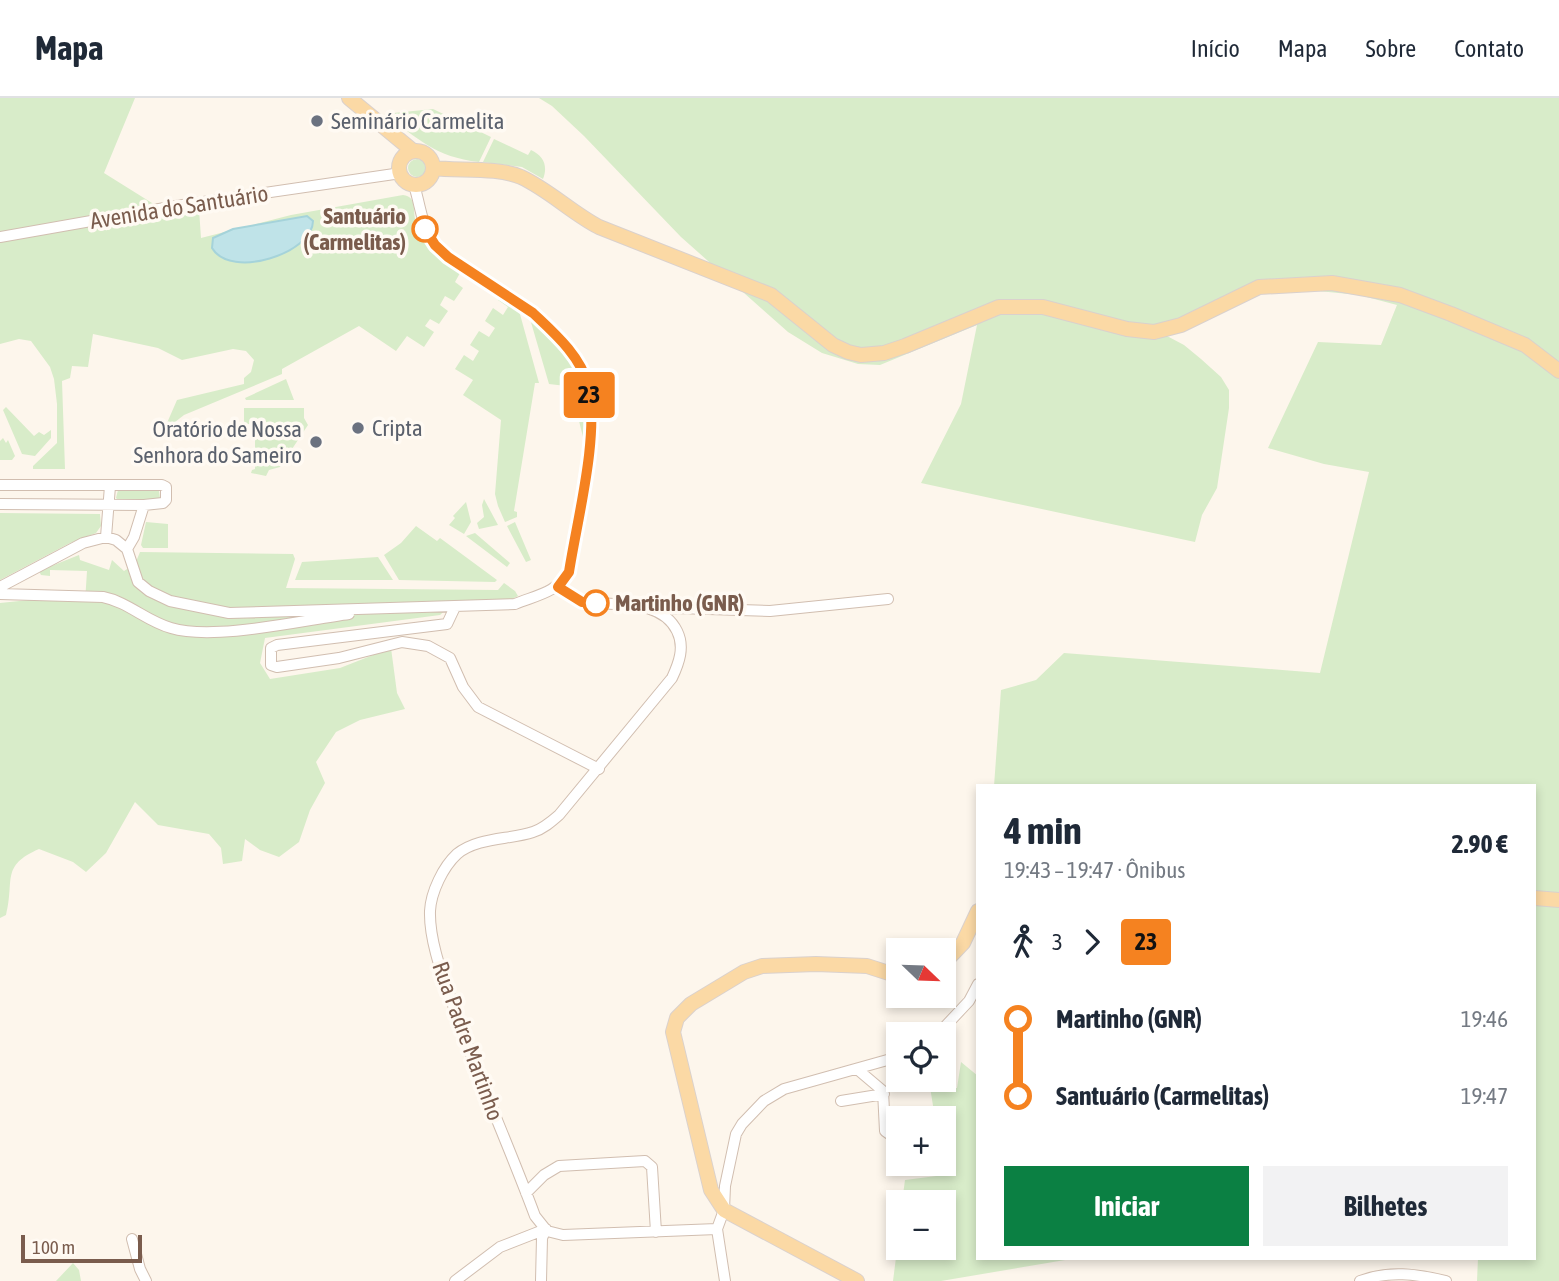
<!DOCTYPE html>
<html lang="pt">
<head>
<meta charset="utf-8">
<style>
	:root { --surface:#fff; --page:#f2f2f3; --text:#1f2937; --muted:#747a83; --line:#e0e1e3; --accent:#0b8043 }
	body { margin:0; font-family:"Asap Condensed",sans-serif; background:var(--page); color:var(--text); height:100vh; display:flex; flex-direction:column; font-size:26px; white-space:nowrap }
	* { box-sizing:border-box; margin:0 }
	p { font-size:23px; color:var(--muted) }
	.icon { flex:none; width:38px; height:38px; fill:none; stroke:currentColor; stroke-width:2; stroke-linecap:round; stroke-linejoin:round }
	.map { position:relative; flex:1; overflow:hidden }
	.sheet { position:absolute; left:976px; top:686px; width:560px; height:476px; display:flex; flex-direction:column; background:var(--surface); border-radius:0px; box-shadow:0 4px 10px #0003 }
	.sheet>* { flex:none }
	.badge { padding:0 14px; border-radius:5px; font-size:24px; line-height:46px }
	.needle { width:46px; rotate:113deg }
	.fabs { position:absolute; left:886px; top:840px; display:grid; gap:14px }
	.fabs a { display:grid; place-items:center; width:70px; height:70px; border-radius:0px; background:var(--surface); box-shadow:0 4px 10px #0003; font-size:35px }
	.scale { position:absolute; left:21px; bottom:18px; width:121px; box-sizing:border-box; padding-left:7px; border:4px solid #7a5c4d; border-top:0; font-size:19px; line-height:24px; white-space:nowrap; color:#7a5c4d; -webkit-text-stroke:5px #fffaf3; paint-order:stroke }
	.map>.badge { position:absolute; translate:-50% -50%; box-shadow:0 0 0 4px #fff }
	.legs { display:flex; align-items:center; gap:10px; height:77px; padding:0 28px; font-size:23px }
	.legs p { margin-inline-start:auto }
	.head { display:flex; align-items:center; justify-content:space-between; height:119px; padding:0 28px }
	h1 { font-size:38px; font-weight:700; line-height:52px }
	.primary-button { display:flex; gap:14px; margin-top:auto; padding:14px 28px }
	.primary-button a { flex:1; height:80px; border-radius:0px; background:var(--accent); color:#fff; font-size:28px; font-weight:700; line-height:80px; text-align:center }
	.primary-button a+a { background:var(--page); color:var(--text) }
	ul { padding:0 28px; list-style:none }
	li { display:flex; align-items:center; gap:24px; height:77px; font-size:26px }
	li i { display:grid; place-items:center; width:10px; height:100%; margin:0 9px; background:currentColor }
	li i::after { content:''; width:18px; height:18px; margin:-9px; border:5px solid; border-radius:50%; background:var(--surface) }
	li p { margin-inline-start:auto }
	li:first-child i { background:linear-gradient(#0000 50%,currentColor 0) }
	li:last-child i { background:linear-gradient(currentColor 50%,#0000 0) }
	header { display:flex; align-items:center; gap:42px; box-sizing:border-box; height:98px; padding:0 35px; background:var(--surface); border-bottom:2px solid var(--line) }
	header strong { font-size:33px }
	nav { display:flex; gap:38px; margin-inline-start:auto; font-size:24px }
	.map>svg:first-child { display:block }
</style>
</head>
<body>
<header>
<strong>Mapa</strong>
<nav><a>Início</a><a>Mapa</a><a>Sobre</a><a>Contato</a></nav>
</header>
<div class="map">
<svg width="1559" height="1183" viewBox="0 0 1559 1183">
	<rect width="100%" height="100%" fill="#fdf6ec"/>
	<path fill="#d8ecc9" d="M 0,0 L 135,0 L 104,75 L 168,115 L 199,111 L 201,140 L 291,117 L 403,97 C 418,99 412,113 416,124 C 425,147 440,161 460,175 L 455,184 L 463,190 L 454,203 L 445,198 L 440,207 L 448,213 L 439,226 L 430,221 L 425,228 L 434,234 L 424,249 L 407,238 L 396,253 L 359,228 L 282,271 L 282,276 L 184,317 L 170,328 L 167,325 L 177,302 L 244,286 L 244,280 L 251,274 L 254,262 L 246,253 L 233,251 L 182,262 L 158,250 L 93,236 L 88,269 L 72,268 L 70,280 L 62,283 L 65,371 L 33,371 L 33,368 L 57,345 L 57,306 L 54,281 L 50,269 L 31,243 L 19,241 L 0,246 Z
		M 539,0 L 1559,0 L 1559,1183 L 1477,1183 L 1478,1160 L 1535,1160 L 1535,688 L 994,688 L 1001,592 L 1036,582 L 1064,555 L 1320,575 L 1369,374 L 1324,366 L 1268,350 L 1318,244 L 1381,247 L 1397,207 L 1359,197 L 1318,193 L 1264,195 L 1167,238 L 1184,247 L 1201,261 L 1221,279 L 1229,292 L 1229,310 L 1217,390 L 1202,417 L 1195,444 L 921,385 L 961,306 L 977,227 L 880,267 L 858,266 L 822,255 L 788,234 L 681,139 L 584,38 L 552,8 Z
		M 433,11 L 491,39 L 479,64 C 435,59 419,41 384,16 Z
		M 494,41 L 528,57 L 531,52 C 544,58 548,68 543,81 L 522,69 L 483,64 Z
		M408 70a9 9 0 1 1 18 0a9 9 0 1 1-18 0Z
		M 501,198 L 518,209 L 539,285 L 535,285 L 514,413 L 517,414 L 517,419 L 505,424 L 498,408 L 495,396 L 501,322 L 463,297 L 473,282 L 455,271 L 464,257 L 473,263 L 479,253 L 470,247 L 479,233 L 489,239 L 495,230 L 485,223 L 493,210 L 503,217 L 508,209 L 498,202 Z
		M 528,214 C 570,256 592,280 587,344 L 584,343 L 573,299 L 566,288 L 549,286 Z
		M 286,281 L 294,302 L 246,302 L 245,300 Z
		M 6,309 L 34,338 L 39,334 L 44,337 L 51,332 L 51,340 L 35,358 L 22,356 L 3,312 Z
		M 244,310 L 304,310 L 304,320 L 308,327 L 280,369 L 269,372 L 266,378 L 251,375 L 252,372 L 255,371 L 255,336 L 259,334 L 254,326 L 244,326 Z
		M 3,340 L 6,345 L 8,342 L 15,358 L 12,362 L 0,362 L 0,343 Z
		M 156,391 L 159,393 L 160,400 L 157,402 L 118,402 L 116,400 L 118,392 Z
		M 484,401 L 498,427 L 479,431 L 477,425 L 484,419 L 482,407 Z
		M 466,404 L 471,424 L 464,436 L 449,427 L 455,420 L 453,418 Z
		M 0,415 L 100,416 L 101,428 L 96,435 L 70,445 L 0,482 Z
		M 146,424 L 168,426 L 168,450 L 143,450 L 141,447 Z
		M 515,424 L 531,462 L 526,464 L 507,428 Z
		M 416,428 L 437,443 L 440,440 L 497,482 L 495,484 L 399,482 L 384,457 L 401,445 Z
		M 475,435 L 510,465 L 507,469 L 466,438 Z
		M 140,454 L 293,456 L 295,461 L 286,490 L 498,492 L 504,485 L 515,493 L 518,498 L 508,503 L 453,505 L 440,517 L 265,540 L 260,565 L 270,581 L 340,570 L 391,550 L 397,595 L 405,611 L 360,622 L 336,634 L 316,664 L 325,685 L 310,712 L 299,744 L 279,759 L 260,752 L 245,741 L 242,763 L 223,766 L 221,750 L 209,736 L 158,727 L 135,704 L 106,755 L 86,774 L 73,764 L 39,751 C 0,768 15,782 6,817 L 0,820 L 0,505 L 29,502 L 85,504 L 87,473 L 50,472 L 50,478 L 41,477 L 39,473 L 79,457 L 80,462 L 109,472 L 112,462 L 124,473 L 135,466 Z
		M 378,459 L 393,482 L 295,482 L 302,464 Z
		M 961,964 L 978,978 L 978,1160 L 1077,1160 L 941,1183 L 893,1183 L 898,1144 L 898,1150 L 943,1150 L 943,1104 L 902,1104 L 905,1082 L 944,1077 L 943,1020 L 935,1020 L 930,989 L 957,990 Z
		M 73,1165 L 79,1172 L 81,1183 L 56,1183 Z"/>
	<path fill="#bfe3e8" stroke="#a5d3da" stroke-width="2" d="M 307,118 L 313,123 C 313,155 231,182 212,150 L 213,140 L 233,131 Z"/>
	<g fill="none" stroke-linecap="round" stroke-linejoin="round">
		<g stroke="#d1beb0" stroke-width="12">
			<path id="minor" d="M 0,139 L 176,108 L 401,75
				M 0,387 L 162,387 L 166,389 L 166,402 L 163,405 L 144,407 L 0,406
				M 106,439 L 110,388
				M 127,451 L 134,439 L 144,407
				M 0,489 L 83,445 L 106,439 L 116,442 L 127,451 L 138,484 L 149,493 L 170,503 L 229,515 L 515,506 C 537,497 556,495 569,474 L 591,344 L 592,321 L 588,285 L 566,247 L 533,214 L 448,159 C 420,133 424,120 414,87
				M 558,489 C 565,493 573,501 581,504 C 586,506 593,505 598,505 C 625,507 663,504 677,533 C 685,549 679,565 672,580 L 559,717 C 551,724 543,731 533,734 C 509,742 478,739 457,756 C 443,769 431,794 430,813 C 429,844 444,881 454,910 C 478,980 509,1048 535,1118 L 547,1133 L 563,1137 L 717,1131
				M 0,496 L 103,499 C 128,504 146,523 171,530 C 214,543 303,522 349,516
				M 455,509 L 447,526 L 277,547 L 271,550 L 271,567 L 277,569 L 339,560 L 402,544 L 428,548 L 450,560 L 463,589 L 478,609 L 599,671
				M 663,517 L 667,511 L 677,510 L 770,513 L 888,501
				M 938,936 L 969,903 L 978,886
				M 857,971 L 883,993 L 885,1033 L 892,1038 L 898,1037
				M 841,1003 L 884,996
				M 526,1095 L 544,1077 L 559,1068 L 645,1063 L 652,1069 L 656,1134
				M 717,1131 L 724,1112 L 725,1088 L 736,1036 L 742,1026 L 764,1003 L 784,991 L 898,959
				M 717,1131 L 725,1183
				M 132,1141 L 140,1171 L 146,1183
				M 455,1183 L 500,1149 L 546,1131
				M 541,1183 L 542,1140 L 546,1131
				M 1360,1183 C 1389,1172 1416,1176 1446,1183"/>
		</g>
		<g stroke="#dad1cd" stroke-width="16">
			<path id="major" d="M 349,0 L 413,53
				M399 70a17 17 0 1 1 34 0a17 17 0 1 1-34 0Z
				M 433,70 C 459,73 498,69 521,79 C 549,92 572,115 599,129 L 771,197 L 833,247 L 848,254 L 861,257 L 884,255 L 905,248 L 999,209 L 1043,209 L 1127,231 L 1154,234 L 1181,227 L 1259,189 L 1332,185 L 1400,197 L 1451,216 L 1525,247 L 1559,273
				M 1535,800 L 1559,802
				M 943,866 L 963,845 L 978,813
				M 857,1183 L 724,1112 L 711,1092 L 673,934 L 677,920 L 691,906 L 744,874 L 762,868 L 816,866 L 867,868 L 898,878"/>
		</g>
		<use href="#minor" stroke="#fff" stroke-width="10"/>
		<use href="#major" stroke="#fbd9a5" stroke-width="14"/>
	</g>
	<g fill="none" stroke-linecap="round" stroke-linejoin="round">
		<g stroke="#fff" stroke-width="16">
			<path id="line-1" d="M 425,131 L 435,147 L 448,159 L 533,215 C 554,235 580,257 588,287 C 600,336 577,422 569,474 L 558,489 L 582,504 L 596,505"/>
		</g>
		<use href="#line-1" stroke="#f58220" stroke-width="10"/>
	</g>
	<g fill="#6b7280" stroke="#fffaf3" stroke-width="2.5">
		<circle cx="317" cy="23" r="7"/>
		<circle cx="358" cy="330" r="7"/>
		<circle cx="316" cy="344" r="7"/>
	</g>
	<g fill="#fff" stroke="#f58220" stroke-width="3.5">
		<circle cx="425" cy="131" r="12"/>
		<circle cx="596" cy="505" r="12"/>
	</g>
	<g text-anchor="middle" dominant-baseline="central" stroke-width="7" stroke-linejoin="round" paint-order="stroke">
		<g font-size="23" fill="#5b616d" stroke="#fffaf3" text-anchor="start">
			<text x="331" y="23">Seminário Carmelita</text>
			<text x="372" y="330">Cripta</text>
			<text x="302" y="331" text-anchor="end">Oratório de Nossa<tspan x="302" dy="26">Senhora do Sameiro</tspan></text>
		</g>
		<g font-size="23" fill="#7a5c4d" stroke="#fffaf3">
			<text transform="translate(179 109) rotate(-9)">Avenida do Santuário</text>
			<text transform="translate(468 943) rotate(70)">Rua Padre Martinho</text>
		</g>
		<g font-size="23" font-weight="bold" fill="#7a5c4d" stroke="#fffaf3" text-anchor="end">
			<text x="406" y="118">Santuário<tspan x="406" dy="26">(Carmelitas)</tspan></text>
			<text x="615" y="505" text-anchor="start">Martinho (GNR)</text>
		</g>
	</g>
</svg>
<div class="fabs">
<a><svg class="needle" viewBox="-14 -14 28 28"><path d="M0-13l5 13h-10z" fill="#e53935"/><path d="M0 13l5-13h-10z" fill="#747a83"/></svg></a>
<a><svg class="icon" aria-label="locate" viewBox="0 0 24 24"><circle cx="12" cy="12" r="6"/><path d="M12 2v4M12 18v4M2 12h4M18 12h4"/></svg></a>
<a>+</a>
<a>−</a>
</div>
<div class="scale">100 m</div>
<b class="badge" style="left:589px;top:297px;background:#f58220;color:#111">23</b>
<section class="sheet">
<div class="head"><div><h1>4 min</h1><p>19:43 – 19:47 · Ônibus</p></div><b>2.90 €</b></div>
<div class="legs"><svg class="icon" aria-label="walk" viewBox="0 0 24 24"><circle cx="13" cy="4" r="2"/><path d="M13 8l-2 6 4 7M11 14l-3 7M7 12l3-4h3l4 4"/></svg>3<svg class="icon" aria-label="forward" viewBox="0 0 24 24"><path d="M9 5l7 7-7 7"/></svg><b class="badge" style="background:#f58220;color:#111">23</b></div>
<ul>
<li><i style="color:#f58220"></i><b>Martinho (GNR)</b><p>19:46</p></li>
<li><i style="color:#f58220"></i><b>Santuário (Carmelitas)</b><p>19:47</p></li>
</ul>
<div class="primary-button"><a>Iniciar</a><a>Bilhetes</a></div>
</section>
</div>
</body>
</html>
